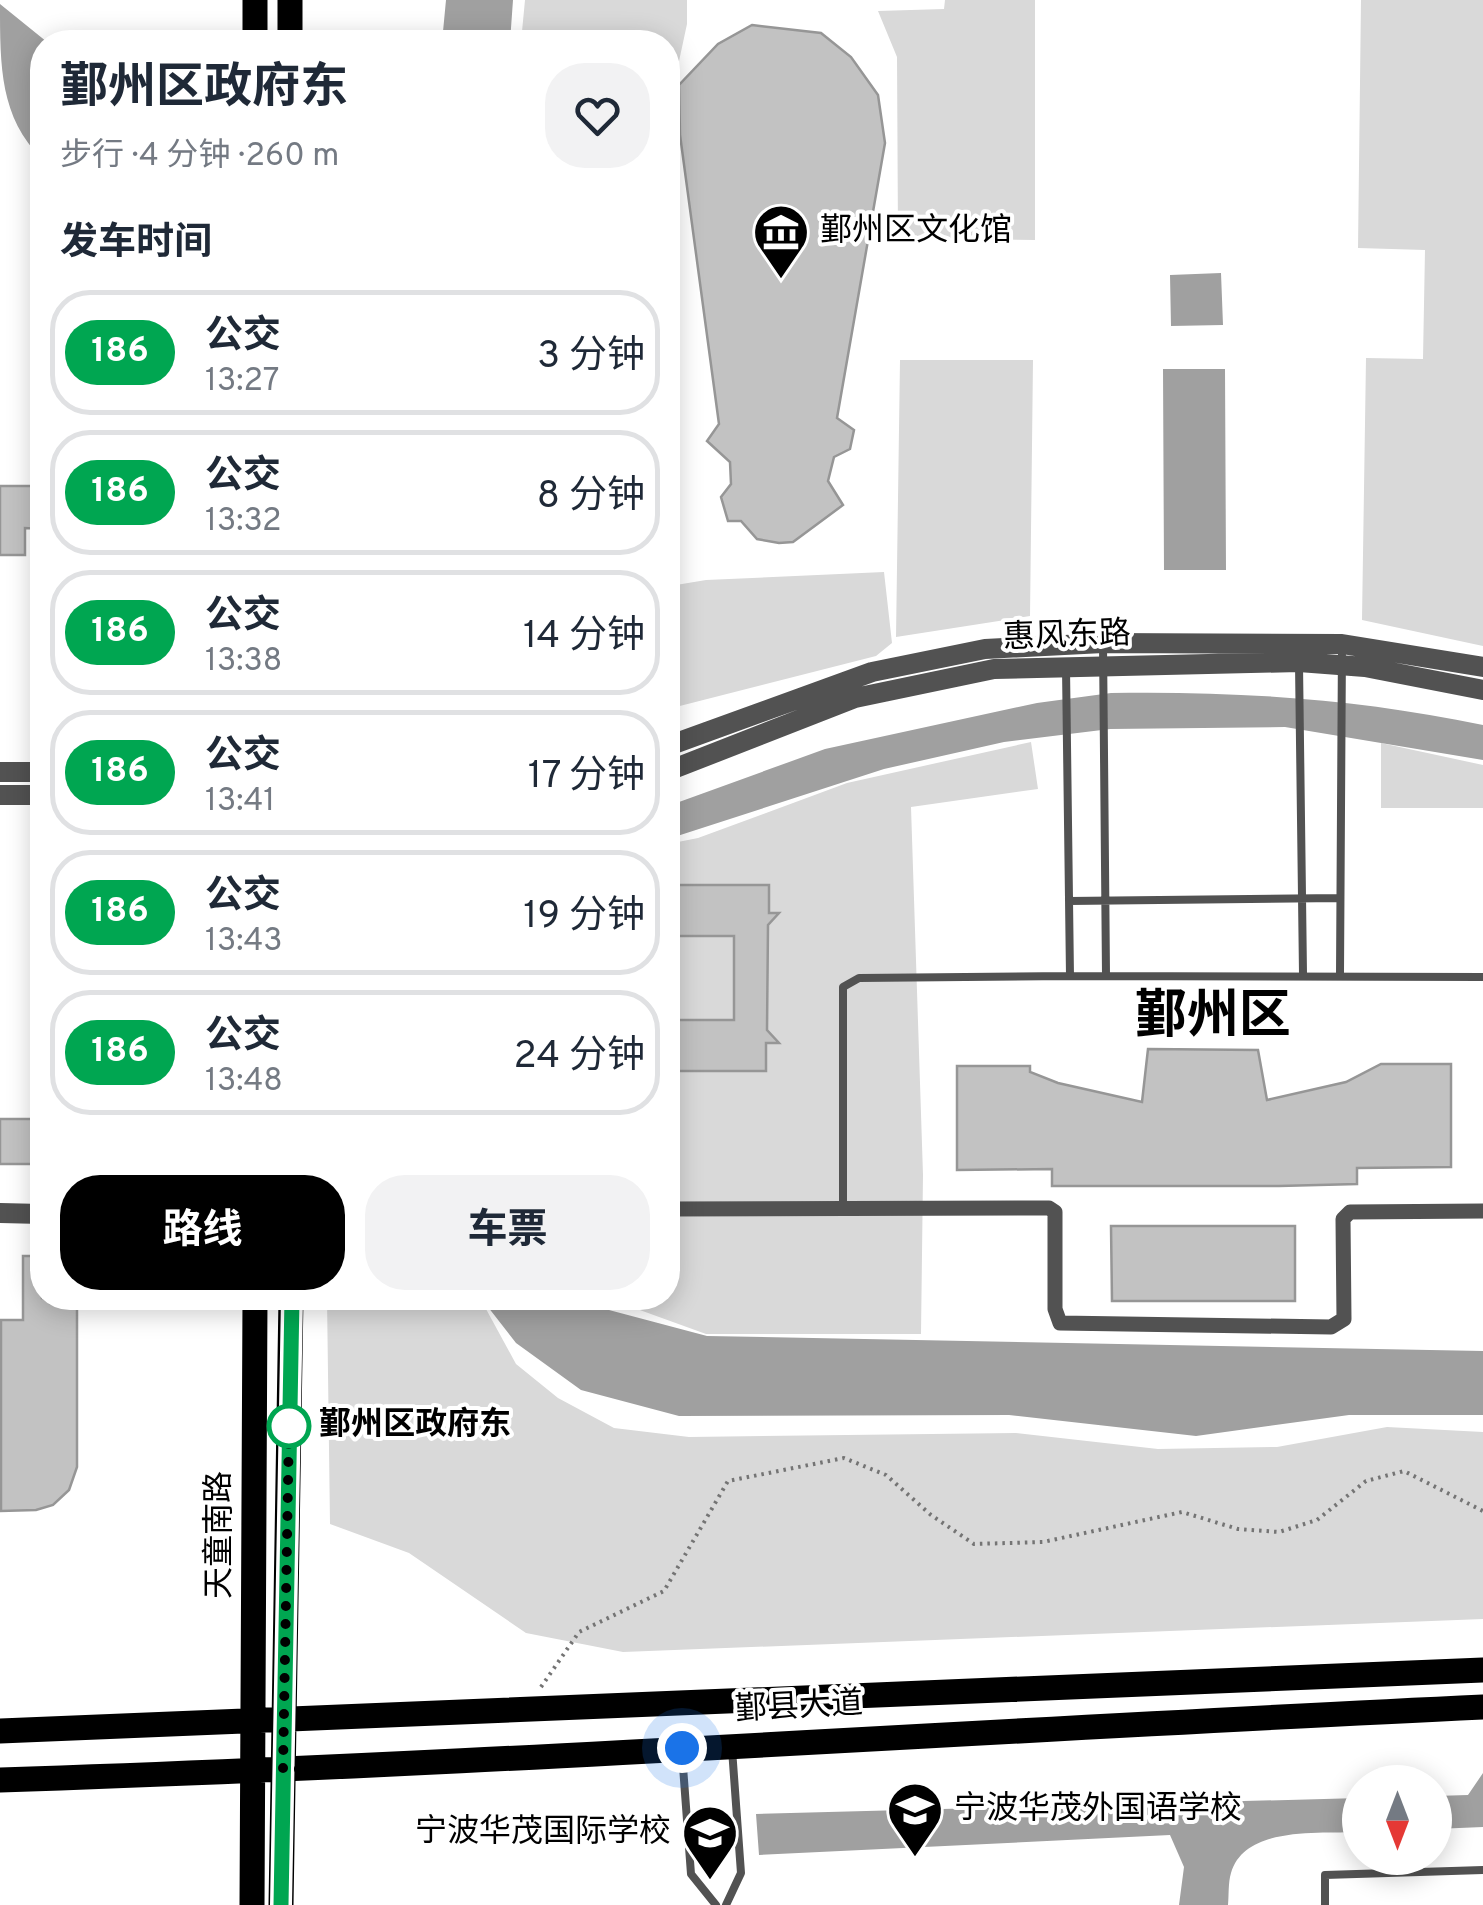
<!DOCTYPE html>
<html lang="zh">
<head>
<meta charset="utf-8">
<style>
	:root { --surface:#fff; --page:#f2f2f3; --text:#1f2937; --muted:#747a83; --line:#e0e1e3; --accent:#000 }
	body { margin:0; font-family:Overpass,"Noto Sans SC",sans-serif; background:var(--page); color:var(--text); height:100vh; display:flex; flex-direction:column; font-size:38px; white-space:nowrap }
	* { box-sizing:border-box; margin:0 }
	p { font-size:32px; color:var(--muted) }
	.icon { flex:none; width:55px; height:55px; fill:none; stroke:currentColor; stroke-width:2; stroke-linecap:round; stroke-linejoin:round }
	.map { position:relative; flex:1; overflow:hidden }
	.sheet { position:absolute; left:30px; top:30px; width:650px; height:1280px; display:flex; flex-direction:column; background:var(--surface); border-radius:40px; box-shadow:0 5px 25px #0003 }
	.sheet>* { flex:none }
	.badge { padding:0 20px; border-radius:32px; font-size:35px; line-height:65px }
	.needle { width:65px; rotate:180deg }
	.fabs { position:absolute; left:1342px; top:1765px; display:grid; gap:20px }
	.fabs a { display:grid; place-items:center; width:110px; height:110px; border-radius:50%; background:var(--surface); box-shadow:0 5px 25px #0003; font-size:50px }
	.you { position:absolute; width:50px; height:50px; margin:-25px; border:8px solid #fff; border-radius:50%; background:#1a73e8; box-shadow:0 0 0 15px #1a73e833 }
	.map>.badge { position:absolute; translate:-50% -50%; box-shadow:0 0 0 5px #fff }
	h2 { padding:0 30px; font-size:38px; line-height:90px }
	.round { display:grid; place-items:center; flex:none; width:105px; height:105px; border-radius:40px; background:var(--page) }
	.headline { display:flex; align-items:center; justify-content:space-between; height:170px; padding:0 30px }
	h1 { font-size:48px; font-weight:700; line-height:75px }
	.primary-button { display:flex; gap:20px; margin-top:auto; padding:20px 30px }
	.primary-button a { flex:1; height:115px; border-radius:40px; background:var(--accent); color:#fff; font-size:40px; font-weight:700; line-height:115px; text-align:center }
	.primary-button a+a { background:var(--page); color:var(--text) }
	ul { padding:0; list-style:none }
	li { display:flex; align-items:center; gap:30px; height:125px; margin:0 20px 15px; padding:0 10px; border:5px solid var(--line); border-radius:40px }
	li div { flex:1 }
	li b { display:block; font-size:38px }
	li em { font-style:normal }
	li .badge { min-width:110px; font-weight:700; text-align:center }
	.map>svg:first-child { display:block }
</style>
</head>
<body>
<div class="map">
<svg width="1483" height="1905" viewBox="0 0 1483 1905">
	<rect width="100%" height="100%" fill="#fff"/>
	<path fill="#d9d9d9" d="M 525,0 L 687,0 L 687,24 L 670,103 L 669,249 L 668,42 L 521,42 Z
		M 945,0 L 1035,0 L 1035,240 L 898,238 L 897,57 L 878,11 L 944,9 Z
		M 1361,0 L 1483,0 L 1483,646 L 1362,620 L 1366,358 L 1423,359 L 1425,250 L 1358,248 Z
		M 900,360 L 1033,360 L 1030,616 L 896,637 Z
		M 668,369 L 670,586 L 706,580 L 884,572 L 892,643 L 876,656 L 668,709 Z
		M 1031,742 L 1038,789 L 911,807 L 923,1175 L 921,1334 L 706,1334 L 615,1301 L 611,1298 L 668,1298 L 668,844 L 698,838 L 847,783 Z
		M 1381,743 L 1483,765 L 1483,808 L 1381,808 Z
		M 327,1298 L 480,1298 L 516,1364 L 558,1398 L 614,1428 L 689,1437 L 1016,1433 L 1158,1449 L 1277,1447 L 1387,1427 L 1483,1432 L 1483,1619 L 623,1652 L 526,1633 L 409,1553 L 330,1524 Z"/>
	<path fill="#a0a0a0" d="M 446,0 L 513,0 L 510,42 L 442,42 Z
		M 0,4 L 47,42 L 42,42 L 42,159 C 0,117 0,67 0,4 Z
		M 1221,273 L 1223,325 L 1171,326 L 1170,275 Z
		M 1163,369 L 1225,369 L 1226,570 L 1164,570 Z
		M 1111,693 C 1237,691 1359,699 1483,725 L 1483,760 L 1285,727 L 1110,729 L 1004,742 L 884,769 L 668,839 L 668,806 L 825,749 L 1037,703 Z
		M 481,1298 L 596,1298 L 609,1310 L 707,1336 L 1483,1351 L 1483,1415 L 1349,1415 L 1196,1436 L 1009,1415 L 679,1416 L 581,1390 L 516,1343 Z
		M 1483,1773 L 1483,1827 L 1435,1829 L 1435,1796 L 1468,1795 Z
		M 1360,1798 L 1360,1832 C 1322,1834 1245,1825 1231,1873 C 1228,1883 1229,1895 1228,1905 L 1179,1905 L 1184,1867 L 1170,1835 L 759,1855 L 756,1814 Z"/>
	<path fill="#c2c2c2" stroke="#969696" stroke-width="2.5" d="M 752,25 L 821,33 L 851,57 L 878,95 L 885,143 L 837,418 L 854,430 L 850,449 L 834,457 L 828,481 L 843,505 L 793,542 L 779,543 L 757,539 L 741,521 L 728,521 L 721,497 L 731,484 L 730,462 L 707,441 L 719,424 L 680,135 L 679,85 L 718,44 Z
		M 0,486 L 42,486 L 42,529 L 25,528 L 25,555 L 0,555 Z
		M 668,885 L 769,885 L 769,913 L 779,913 L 768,925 L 767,1030 L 779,1043 L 766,1043 L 766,1071 L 668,1071 L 668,1020 L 734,1020 L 734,936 L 668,936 Z
		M 1148,1049 L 1258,1050 L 1267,1100 L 1346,1082 L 1381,1064 L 1451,1064 L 1451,1167 L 1357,1168 L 1357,1184 L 1279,1186 L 1052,1186 L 1052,1169 L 957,1170 L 957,1066 L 1030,1066 L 1030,1072 L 1058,1083 L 1142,1102 Z
		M 0,1119 L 42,1119 L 42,1164 L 0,1164 Z
		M 1111,1226 L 1295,1226 L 1295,1301 L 1112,1301 Z
		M 23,1256 L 42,1256 L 42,1298 L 50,1298 L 50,1303 L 77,1304 L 77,1467 L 69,1490 L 53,1505 L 36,1510 L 1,1511 L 1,1320 L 23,1320 Z"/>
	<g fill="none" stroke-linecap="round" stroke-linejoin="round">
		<path stroke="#747474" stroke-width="4" stroke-dasharray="2.5 5" stroke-linecap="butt" d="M 541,1687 L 579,1632 L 664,1591 L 728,1481 L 844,1458 L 886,1475 L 931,1515 L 974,1544 L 1043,1542 L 1182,1512 L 1238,1529 L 1279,1532 L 1317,1520 L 1366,1481 L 1404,1471 L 1483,1511"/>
		<path stroke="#525252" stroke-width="8" d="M 1103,643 L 1106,975
			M 1299,664 L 1303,974
			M 1066,668 L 1070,976 L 1483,977
			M 1069,901 L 1340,898
			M 1340,974 L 1342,644
			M 843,1209 L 843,987 L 859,978 L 1070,976
			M 682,1753 L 691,1874 L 716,1905
			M 726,1905 L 741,1873 L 732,1749
			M 1325,1905 L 1325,1875 L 1483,1870"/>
		<path stroke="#525252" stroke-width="15" d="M 668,1209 L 1049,1208 L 1055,1212 L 1055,1309 L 1060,1323 L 1331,1327 L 1344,1319 L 1343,1219 L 1350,1212 L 1483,1211"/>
		<path stroke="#525252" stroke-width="20" d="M 668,746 L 872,672 L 985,649 L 1103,643 L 1342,644 L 1483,667
			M 668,771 L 855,698 L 994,669 L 1299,662 L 1365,667 L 1483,690
			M 0,772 L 42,772
			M 0,795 L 42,795
			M 0,1213 L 42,1214"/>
		<path stroke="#000" stroke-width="25" d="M 255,0 L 255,42
			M 290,0 L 290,42
			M 0,1731 L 1483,1670
			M 0,1780 C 495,1764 989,1730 1483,1707
			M 252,1905 L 255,1298
			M 281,1905 L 291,1298"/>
	</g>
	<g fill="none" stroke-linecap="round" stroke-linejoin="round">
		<g stroke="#fff" stroke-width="22">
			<path id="line" d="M 281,1905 L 292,1298"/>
		</g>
		<use href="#line" stroke="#00a651" stroke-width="15"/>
		<path stroke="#000" stroke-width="10" stroke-dasharray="0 18" d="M 289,1426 L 283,1770 L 682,1748"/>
	</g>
	<defs>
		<g id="museum-pin" transform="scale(2.875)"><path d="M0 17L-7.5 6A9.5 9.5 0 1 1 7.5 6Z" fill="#000" stroke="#fff"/><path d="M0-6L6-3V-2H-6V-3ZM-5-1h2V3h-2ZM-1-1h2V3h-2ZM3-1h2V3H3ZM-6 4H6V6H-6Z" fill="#fff"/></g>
		<g id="school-pin" transform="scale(2.875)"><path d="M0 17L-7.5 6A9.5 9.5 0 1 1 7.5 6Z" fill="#000" stroke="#fff"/><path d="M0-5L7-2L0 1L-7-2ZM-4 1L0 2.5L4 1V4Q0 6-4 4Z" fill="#fff"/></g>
	</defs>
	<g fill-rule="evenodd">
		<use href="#museum-pin" x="781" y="232"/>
		<use href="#school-pin" x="915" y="1810"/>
		<use href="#school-pin" x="710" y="1833"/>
	</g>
	<circle fill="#fff" stroke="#00a651" stroke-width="5" cx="289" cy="1426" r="20"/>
	<g text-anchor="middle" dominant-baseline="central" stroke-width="8" stroke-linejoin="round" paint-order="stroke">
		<g font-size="32" fill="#000" stroke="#fff" text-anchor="start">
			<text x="820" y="232">鄞州区文化馆</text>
			<text x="954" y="1810">宁波华茂外国语学校</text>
			<text x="671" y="1833" text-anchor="end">宁波华茂国际学校</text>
		</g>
		<g font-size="32" fill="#000" stroke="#fff">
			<text transform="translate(1067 637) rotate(-2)">惠风东路</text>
			<text transform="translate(221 1535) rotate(-90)">天童南路</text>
			<text transform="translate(799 1708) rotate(-3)">鄞县大道</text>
		</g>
		<g font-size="32" font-weight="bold" fill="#000" stroke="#fff" text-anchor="start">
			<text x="319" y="1426">鄞州区政府东</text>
		</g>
		<g font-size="52" font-weight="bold" fill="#000" stroke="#fff">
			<text x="1213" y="1019">鄞州区</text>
		</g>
	</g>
</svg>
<div class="fabs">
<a><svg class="needle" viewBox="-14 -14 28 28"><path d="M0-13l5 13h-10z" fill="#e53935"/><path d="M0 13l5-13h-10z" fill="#747a83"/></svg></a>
</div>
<div class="you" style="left:682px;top:1748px"></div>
<section class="sheet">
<div class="headline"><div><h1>鄞州区政府东</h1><p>步行 · 4 分钟 · 260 m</p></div><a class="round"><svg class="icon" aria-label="heart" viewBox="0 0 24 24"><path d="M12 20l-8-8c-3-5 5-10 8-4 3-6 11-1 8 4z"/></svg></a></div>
<h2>发车时间</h2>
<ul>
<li><span class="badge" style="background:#00a651;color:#fff">186</span><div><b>公交</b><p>13:27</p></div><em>3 分钟</em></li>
<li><span class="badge" style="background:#00a651;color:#fff">186</span><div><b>公交</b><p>13:32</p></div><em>8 分钟</em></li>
<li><span class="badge" style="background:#00a651;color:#fff">186</span><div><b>公交</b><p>13:38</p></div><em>14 分钟</em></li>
<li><span class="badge" style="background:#00a651;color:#fff">186</span><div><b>公交</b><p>13:41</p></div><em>17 分钟</em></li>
<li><span class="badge" style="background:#00a651;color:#fff">186</span><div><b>公交</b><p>13:43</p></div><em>19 分钟</em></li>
<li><span class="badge" style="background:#00a651;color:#fff">186</span><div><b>公交</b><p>13:48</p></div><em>24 分钟</em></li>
</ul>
<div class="primary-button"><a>路线</a><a>车票</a></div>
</section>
</div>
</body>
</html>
